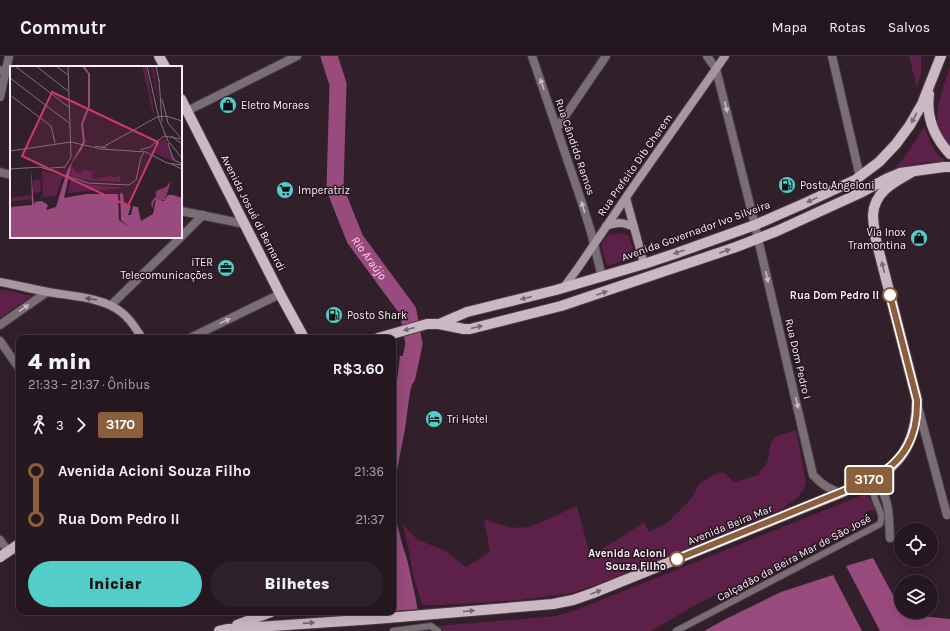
<!DOCTYPE html>
<html lang="pt">
<head>
<meta charset="utf-8">
<style>
	:root { --surface:#251720; --page:#2d2029; --text:#f1f3f6; --muted:#a39fa5; --line:#42363e; --accent:#53cdca }
	body { margin:0; font-family:Karla,sans-serif; background:var(--page); color:var(--text); height:100vh; display:flex; flex-direction:column; font-size:15px; white-space:nowrap }
	* { box-sizing:border-box; margin:0 }
	p { font-size:13px; color:var(--muted) }
	.icon { flex:none; width:22px; height:22px; fill:none; stroke:currentColor; stroke-width:2; stroke-linecap:round; stroke-linejoin:round }
	.map { position:relative; flex:1; overflow:hidden }
	.sheet { position:absolute; left:16px; top:279px; width:380px; height:280px; display:flex; flex-direction:column; background:var(--surface); border-radius:8px; box-shadow:0 4px 16px #0002,0 0 0 1px var(--line) }
	.sheet>* { flex:none }
	.badge { padding:0 8px; border-radius:3px; font-size:14px; line-height:26px }
	.controls { position:absolute; left:894px; top:467px; display:grid; gap:8px }
	.controls a { display:grid; place-items:center; width:44px; height:44px; border-radius:50%; background:var(--surface); box-shadow:0 4px 16px #0002,0 0 0 1px var(--line); font-size:20px }
	.map>.badge { position:absolute; translate:-50% -50%; box-shadow:0 0 0 2px #fff }
	.legs { display:flex; align-items:center; gap:6px; height:44px; padding:0 12px; font-size:13px }
	.legs p { margin-inline-start:auto }
	.head { display:flex; align-items:center; justify-content:space-between; height:68px; padding:0 12px }
	h1 { font-size:22px; font-weight:800; line-height:30px }
	.primary-button { display:flex; gap:8px; margin-top:auto; padding:8px 12px }
	.primary-button a { flex:1; height:46px; border-radius:24px; background:var(--accent); color:#111; font-size:16px; font-weight:800; line-height:46px; text-align:center }
	.primary-button a+a { background:var(--page); color:var(--text) }
	ul { padding:0 12px; list-style:none }
	li { display:flex; align-items:center; gap:14px; height:48px; font-size:15px }
	li i { display:grid; place-items:center; width:6px; height:100%; margin:0 5px; background:currentColor }
	li i::after { content:''; width:10px; height:10px; margin:-5px; border:3px solid; border-radius:50%; background:var(--surface) }
	li p { margin-inline-start:auto }
	li:first-child i { background:linear-gradient(#0000 50%,currentColor 0) }
	li:last-child i { background:linear-gradient(currentColor 50%,#0000 0) }
	header { display:flex; align-items:center; gap:24px; box-sizing:border-box; height:56px; padding:0 20px; background:var(--surface); border-bottom:1px solid var(--line) }
	header strong { font-size:19px }
	nav { display:flex; gap:22px; margin-inline-start:auto; font-size:14px }
	.map>svg:first-child { display:block }
</style>
</head>
<body>
<header>
<strong>Commutr</strong>
<nav><a>Mapa</a><a>Rotas</a><a>Salvos</a></nav>
</header>
<div class="map">
<svg width="950" height="575" viewBox="0 0 950 575">
	<rect width="100%" height="100%" fill="#311f2a"/>
	<path fill="#5d2149" d="M 909,0 L 921,0 L 921,17 L 917,32 Z
		M 950,11 L 950,94 C 945,86 938,76 937,66 C 936,50 945,26 950,11 Z
		M 924,71 C 930,84 933,98 946,105 L 926,106 L 896,112 C 907,99 915,85 924,71 Z
		M 620,177 L 629,180 L 635,201 L 607,210 L 601,189 L 608,179 Z
		M 0,233 L 32,240 L 0,262 Z
		M 796,374 L 806,427 C 802,441 790,448 778,455 L 601,527 L 571,537 L 521,544 L 442,549 L 422,549 L 413,518 L 409,495 L 403,469 L 418,484 L 444,494 L 466,511 L 490,496 L 484,463 C 497,468 513,474 527,471 C 544,467 561,456 577,450 L 590,499 L 614,486 L 644,466 L 649,476 L 667,467 L 691,443 L 699,428 L 715,418 L 725,417 L 734,426 L 758,419 L 768,405 L 771,386 L 776,380 Z
		M 865,438 C 871,443 874,448 876,456 C 866,451 860,459 866,467 L 699,547 L 651,575 L 444,575 L 438,570 L 534,562 L 556,560 L 576,554 Z
		M 288,556 L 365,556 L 276,561 Z"/>
	<path fill="#994b7d" d="M 420,299 L 410,336 L 405,373 L 393,435 L 393,360 L 400,300 Z
		M 393,453 L 403,491 L 407,503 L 416,544 L 421,575 L 386,575 L 383,556 L 393,556 Z
		M 873,502 L 901,554 L 901,556 L 902,556 L 904,558 L 950,563 L 950,575 L 880,575 L 846,510 Z
		M 833,519 L 862,575 L 704,575 L 724,564 L 781,536 Z"/>
	<path fill="#311f2a" d="M 420,553 L 423,575 L 384,575 L 381,556 L 393,556 L 393,555 Z"/>
	<g fill="none" stroke-linecap="round" stroke-linejoin="round">
		<path stroke="#994b7d" stroke-width="17" id="s1" d="M 329,0 L 338,28 L 335,133 L 355,183 L 408,255 L 414,288 L 407,321"/>
		<g stroke="#4d3c47" stroke-width="8">
			<path id="pedestrian" d="M 393,575 L 431,570 L 438,575
				M 676,575 L 880,468 C 884,459 878,452 875,443 C 873,437 872,430 871,423"/>
		</g>
		<g stroke="#4d3c47" stroke-width="10">
			<path id="minor" d="M 532,0 L 582,147 L 591,176 L 602,221
				M 707,0 L 716,13 L 755,169 L 758,183 L 813,419 C 822,429 828,432 840,437
				M 832,0 L 860,121
				M 0,41 L 9,0
				M 187,55 L 297,0
				M 557,72 L 606,0
				M 181,181 L 203,159
				M 111,249 L 181,181
				M 0,269 L 47,236
				M 190,282 L 280,238
				M 0,285 L 19,312
				M 918,351 L 947,459
				M 871,423 C 877,428 882,434 885,441 C 890,453 889,469 890,482
				M 0,484 L 8,495"/>
		</g>
		<g stroke="#4d3c47" stroke-width="10">
			<path id="tertiary" d="M 0,14 L 11,17
				M 0,116 L 11,119
				M 181,155 L 245,168"/>
		</g>
		<g stroke="#4d3c47" stroke-width="10">
			<path id="secondary" d="M 626,142 L 644,208
				M 606,170 C 618,166 623,166 634,171
				M 0,226 C 16,229 32,233 48,236 C 70,240 103,241 121,256 C 130,262 136,273 142,282
				M 564,231 L 578,212 L 631,134 L 725,0"/>
		</g>
		<g stroke="#4d3c47" stroke-width="12">
			<path id="primary" d="M 159,0 L 165,11
				M 929,38 C 926,61 934,81 950,98
				M 181,43 L 280,238 L 304,282
				M 439,268 L 467,256 L 556,234 L 644,208 L 677,197 L 755,169 L 803,148 L 855,124 L 879,106 L 896,88 L 910,69 L 922,48 L 941,0
				M 378,282 L 427,268 L 439,268 L 464,273 L 470,273 L 561,250 L 736,191 L 777,175 L 860,137 L 888,122 L 900,117 L 944,111 L 950,111
				M 0,501 L 19,488
				M 237,569 L 271,556
				M 219,575 L 228,573 L 375,563 L 518,551 L 553,548 L 573,544 L 593,537 L 840,437 C 854,431 870,425 883,417 C 909,400 917,373 917,344 L 876,184 C 875,176 873,167 873,159 C 874,135 896,125 914,115"/>
		</g>
		<use href="#pedestrian" stroke="#786e74" stroke-width="6"/>
		<use href="#minor" stroke="#786e74" stroke-width="8"/>
		<use href="#tertiary" stroke="#786e74" stroke-width="8"/>
		<use href="#secondary" stroke="#a897a1" stroke-width="8"/>
		<use href="#primary" stroke="#ccb8c3" stroke-width="10"/>
	</g>
	<defs><path id="oneway-solid" d="M-6-.8H1V-3.2L6.5 0L1 3.2V.8H-6Z"/></defs>
	<g fill="#c7bbc2">
		<use href="#oneway-solid" transform="translate(542 28) rotate(-109)"/>
		<use href="#oneway-solid" transform="translate(726 51) rotate(76)"/>
		<use href="#oneway-solid" transform="translate(583 151) rotate(-107)"/>
		<use href="#oneway-solid" transform="translate(767 221) rotate(77)"/>
		<use href="#oneway-solid" transform="translate(24 252) rotate(-35)"/>
		<use href="#oneway-solid" transform="translate(225 265) rotate(-26)"/>
		<use href="#oneway-solid" transform="translate(797 347) rotate(77)"/>
	</g>
	<g fill="#7a6672">
		<use href="#oneway-solid" transform="translate(914 62) rotate(119)"/>
		<use href="#oneway-solid" transform="translate(812 144) rotate(155)"/>
		<use href="#oneway-solid" transform="translate(725 195) rotate(-19)"/>
		<use href="#oneway-solid" transform="translate(679 196) rotate(161)"/>
		<use href="#oneway-solid" transform="translate(883 211) rotate(-104)"/>
		<use href="#oneway-solid" transform="translate(602 237) rotate(-19)"/>
		<use href="#oneway-solid" transform="translate(526 242) rotate(166)"/>
		<use href="#oneway-solid" transform="translate(477 271) rotate(-13)"/>
		<use href="#oneway-solid" transform="translate(409 273) rotate(165)"/>
		<use href="#oneway-solid" transform="translate(596 536) rotate(-21)"/>
		<use href="#oneway-solid" transform="translate(469 555) rotate(-5)"/>
		<use href="#oneway-solid" transform="translate(309 567) rotate(-4)"/>
	</g>
	<use fill="#61505a" href="#oneway-solid" transform="translate(91 243) rotate(-170)"/>
	<g fill="none" stroke-linecap="round" stroke-linejoin="round">
		<g stroke="#fff" stroke-width="9">
			<path id="line-1" d="M 677,503 L 871,424 C 904,405 918,382 917,344 L 890,239"/>
		</g>
		<use href="#line-1" stroke="#8b5e3c" stroke-width="6"/>
	</g>
	<defs>
		<g id="shop-disc" transform="scale(0.9)"><circle r="9.5" fill="#53cdca" stroke="#271520"/><path d="M-5-2.5h2.3a2.7 3.5 0 0 1 5.4 0H5L5.5 6h-11ZM-1.5-2.5h3a1.5 2.3 0 0 0-3 0Z" fill="#111"/></g>
		<g id="fuel-disc" transform="scale(0.9)"><circle r="9.5" fill="#53cdca" stroke="#271520"/><path d="M-5.5-6h7V0h2V4h1.3V-2.5L3-4.5l.8-.8L6-3V5H2.5V1h-1V6h-7ZM-4.2-4.7v3.2H.2V-4.7Z" fill="#111"/></g>
		<g id="supermarket-disc" transform="scale(0.9)"><circle r="9.5" fill="#53cdca" stroke="#271520"/><path d="M-6-5.5h2.5l.6 2H6L4.5 2H-2.5L-4.4-4H-6ZM-1.5 3.2a1.3 1.3 0 1 0 .1 0ZM3 3.2a1.3 1.3 0 1 0 .1 0Z" fill="#111"/></g>
		<g id="office-disc" transform="scale(0.9)"><circle r="9.5" fill="#53cdca" stroke="#271520"/><path d="M-6-3h4V-5.5h4V-3h4V5H-6ZM-1-4.5V-3h2v-1.5ZM-6 0V1H6V0Z" fill="#111"/></g>
		<g id="hotel-disc" transform="scale(0.9)"><circle r="9.5" fill="#53cdca" stroke="#271520"/><path d="M-6-4.5h1.5V1H6V5H4.5V3h-9V5H-6ZM-4 0a1.8 1.8 0 1 1 3.6 0ZM.5 0V-2.5h3Q6-2.5 6 0Z" fill="#111"/></g>
	</defs>
	<g fill-rule="evenodd">
		<use href="#shop-disc" x="228" y="49"/>
		<use href="#fuel-disc" x="787" y="129"/>
		<use href="#supermarket-disc" x="285" y="134"/>
		<use href="#shop-disc" x="919" y="182"/>
		<use href="#office-disc" x="226" y="212"/>
		<use href="#fuel-disc" x="334" y="259"/>
		<use href="#hotel-disc" x="434" y="363"/>
	</g>
	<g fill="#fff" stroke="#8b5e3c" stroke-width="2">
		<circle cx="890" cy="239" r="7"/>
		<circle cx="677" cy="503" r="7"/>
	</g>
	<g text-anchor="middle" dominant-baseline="central" stroke-width="3" stroke-linejoin="round" paint-order="stroke">
		<g font-size="11" fill="#fbeef6" stroke="#271520" text-anchor="start">
			<text x="241" y="49">Eletro Moraes</text>
			<text x="800" y="129">Posto Angeloni</text>
			<text x="298" y="134">Imperatriz</text>
			<text x="906" y="176" text-anchor="end">Via Inox<tspan x="906" dy="13">Tramontina</tspan></text>
			<text x="213" y="206" text-anchor="end">iTER<tspan x="213" dy="13">Telecomunicações</tspan></text>
			<text x="347" y="259">Posto Shark</text>
			<text x="447" y="363">Tri Hotel</text>
		</g>
		<g font-size="11" fill="#fbeef6" stroke="#271520">
			<text transform="translate(575 91) rotate(71)">Rua Cândido Ramos</text>
			<text transform="translate(635 109) rotate(-55)">Rua Prefeito Dib Cherem</text>
			<text transform="translate(253 157) rotate(63)">Avenida Josué di Bernardi</text>
			<text transform="translate(696 175) rotate(-20)">Avenida Governador Ivo Silveira</text>
			<text transform="translate(798 303) rotate(77)">Rua Dom Pedro I</text>
			<text transform="translate(730 469) rotate(-22)">Avenida Beira Mar</text>
			<text transform="translate(794 502) rotate(-28)">Calçadão da Beira Mar de São José</text>
		</g>
		<g font-size="11" font-weight="bold" fill="#fbeef6" stroke="#271520" text-anchor="end">
			<text x="879" y="239">Rua Dom Pedro II</text>
			<text x="666" y="497">Avenida Acioni<tspan x="666" dy="13">Souza Filho</tspan></text>
		</g>
		<g font-size="12" font-style="italic" fill="#ffd2ec" stroke="#271520">
			<text stroke="none"><textPath href="#s1" startOffset="212">Rio Araújo</textPath></text>
		</g>
	</g>
	<g transform="translate(10 10)">
		<rect width="172" height="172" fill="#311f2a"/>
		<path d="M 132,0 L 136,0 L 145,51 L 142,43 ZM 141,0 L 144,0 L 149,40 ZM 154,72 L 156,75 L 167,97 L 144,87 L 144,81 ZM 62,100 L 67,107 L 71,107 L 72,103 L 83,106 L 82,113 L 100,110 L 105,112 L 111,109 L 110,116 L 72,114 L 60,110 ZM 32,104 L 53,110 L 46,130 L 33,131 ZM 61,113 L 75,118 L 116,122 L 57,127 ZM 23,114 L 31,114 L 30,126 L 23,127 ZM 21,129 L 22,133 L 0,136 L 0,132 Z" fill="#5d2149"/>
		<path d="M 161,115 L 155,134 L 145,134 L 142,143 L 141,136 L 146,130 L 146,125 L 156,121 Z" fill="#863a6c"/>
		<path d="M 71,80 L 73,81 L 62,97 L 54,132 L 76,128 L 108,128 L 109,154 L 119,161 L 111,154 L 110,127 L 113,128 L 114,136 L 121,140 L 118,149 L 121,149 L 123,140 L 128,141 L 131,155 L 143,148 L 146,133 L 154,135 L 158,129 L 163,129 L 172,132 L 172,172 L 0,172 L 0,141 L 22,139 L 21,103 L 24,139 L 25,136 L 32,135 L 38,139 L 36,144 L 46,141 L 57,105 Z" fill="#994b7d"/>
		<path fill="none" stroke="#994b7d" stroke-width="2" d="M 70,84 L 74,76 L 72,58 L 79,40 L 79,8 L 73,0"/>
		<path fill="none" stroke="#82727c" stroke-width="1" d="M 5,0 L 60,42M 26,0 L 58,25M 46,0 L 58,9M 137,0 L 149,53 L 158,75 L 172,92M 146,0 L 149,15M 0,12 L 59,57M 149,13 L 152,56M 0,29 L 41,60 L 45,77M 152,33 L 158,57 L 170,71M 161,70 L 172,78M 158,77 L 163,93 L 172,98M 85,80 L 97,82M 93,81 L 147,51 L 156,50 L 172,55M 130,84 L 140,81 L 154,70 L 172,73M 0,85 L 61,76 L 91,83 L 136,86 L 157,97 L 172,99M 161,98 L 172,103M 41,102 L 55,101 L 61,91 L 58,0M 0,103 L 30,101 L 78,117 L 119,119 L 126,114 L 131,91 L 134,87"/>
		<path fill="#cb3872" fill-opacity="0.15" stroke="#cb3872" stroke-width="2" d="M 42,26 L 148,76 L 118,140 L 12,90 Z"/>
		<rect width="172" height="172" fill="none" stroke="#fbeef6" stroke-width="2"/>
	</g>
</svg>
<div class="controls">
<a><svg class="icon" aria-label="locate" viewBox="0 0 24 24"><circle cx="12" cy="12" r="6"/><path d="M12 2v4M12 18v4M2 12h4M18 12h4"/></svg></a>
<a><svg class="icon" aria-label="layers" viewBox="0 0 24 24"><path d="M12 4l9 5-9 5-9-5zM3 14l9 5 9-5"/></svg></a>
</div>
<b class="badge" style="left:869px;top:424px;background:#8b5e3c;color:#fff">3170</b>
<section class="sheet">
<div class="head"><div><h1>4 min</h1><p>21:33 – 21:37 · Ônibus</p></div><b>R$3.60</b></div>
<div class="legs"><svg class="icon" aria-label="walk" viewBox="0 0 24 24"><circle cx="13" cy="4" r="2"/><path d="M13 8l-2 6 4 7M11 14l-3 7M7 12l3-4h3l4 4"/></svg>3<svg class="icon" aria-label="forward" viewBox="0 0 24 24"><path d="M9 5l7 7-7 7"/></svg><b class="badge" style="background:#8b5e3c;color:#fff">3170</b></div>
<ul>
<li><i style="color:#8b5e3c"></i><b>Avenida Acioni Souza Filho</b><p>21:36</p></li>
<li><i style="color:#8b5e3c"></i><b>Rua Dom Pedro II</b><p>21:37</p></li>
</ul>
<div class="primary-button"><a>Iniciar</a><a>Bilhetes</a></div>
</section>
</div>
</body>
</html>
